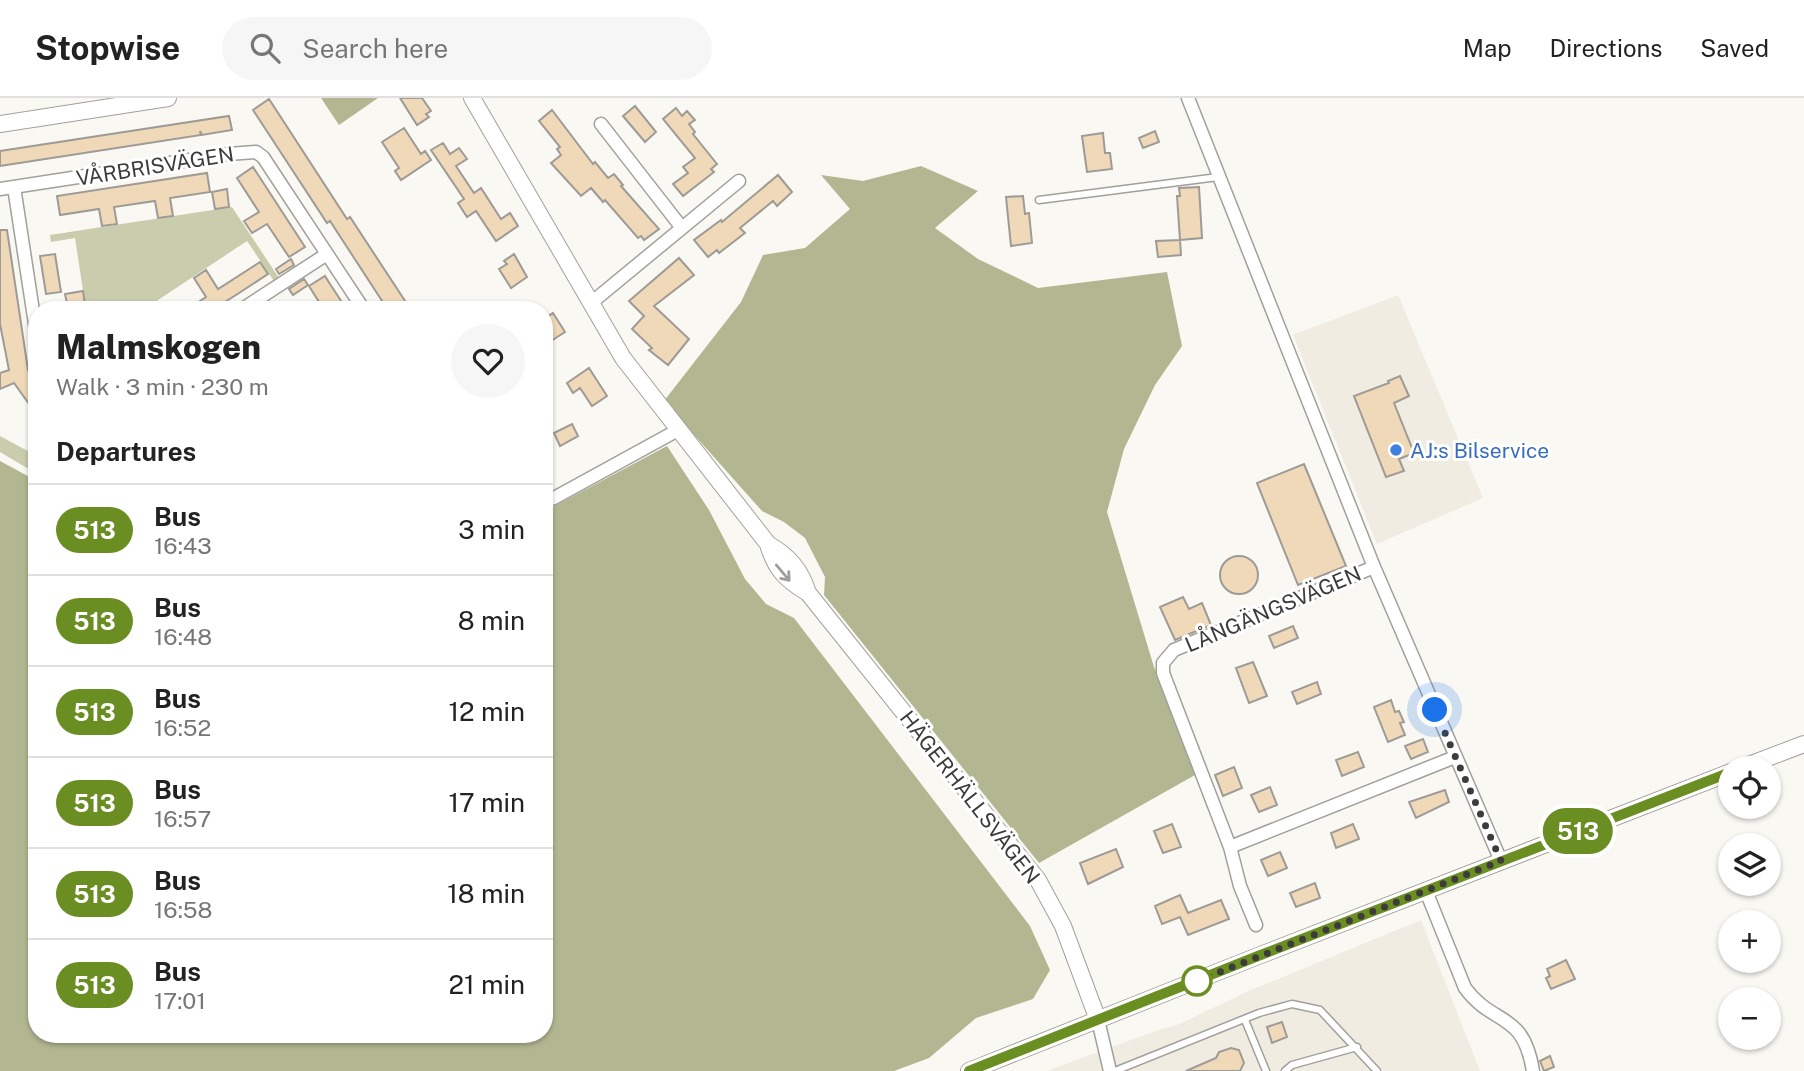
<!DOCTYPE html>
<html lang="en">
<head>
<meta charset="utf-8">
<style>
	:root { --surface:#fff; --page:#f6f6f6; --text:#222; --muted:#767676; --line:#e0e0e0 }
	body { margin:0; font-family:"Public Sans",sans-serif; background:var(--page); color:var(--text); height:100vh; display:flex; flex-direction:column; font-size:26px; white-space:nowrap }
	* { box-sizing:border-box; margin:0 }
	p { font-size:23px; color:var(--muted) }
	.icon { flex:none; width:38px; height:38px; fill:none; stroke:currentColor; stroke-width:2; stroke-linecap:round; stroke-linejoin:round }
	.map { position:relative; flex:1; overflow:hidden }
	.side { position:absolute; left:28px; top:203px; width:525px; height:742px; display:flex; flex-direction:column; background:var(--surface); border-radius:28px; box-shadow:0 2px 5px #0004 }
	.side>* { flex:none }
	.badge { padding:0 14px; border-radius:23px; font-size:24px; line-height:46px }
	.controls { position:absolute; left:1718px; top:658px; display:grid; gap:14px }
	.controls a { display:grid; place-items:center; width:63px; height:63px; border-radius:50%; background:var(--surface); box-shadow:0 2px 5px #0004; font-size:35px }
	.you { position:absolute; width:35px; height:35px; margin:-18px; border:5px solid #fff; border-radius:50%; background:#1a73e8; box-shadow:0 0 0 10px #1a73e833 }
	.map>.badge { position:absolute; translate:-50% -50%; box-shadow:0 0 0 4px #fff }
	h2 { padding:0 28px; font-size:26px; line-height:63px }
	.round { display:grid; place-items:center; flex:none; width:74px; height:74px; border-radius:37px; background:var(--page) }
	.overview { display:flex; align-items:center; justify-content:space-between; height:119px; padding:0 28px }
	h1 { font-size:33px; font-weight:800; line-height:52px }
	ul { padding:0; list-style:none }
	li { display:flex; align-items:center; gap:21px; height:91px; padding:0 28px; border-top:2px solid var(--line) }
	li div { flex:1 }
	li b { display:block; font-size:26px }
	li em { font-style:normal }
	li .badge { min-width:77px; font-weight:700; text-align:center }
	header { display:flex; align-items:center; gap:42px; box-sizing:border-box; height:98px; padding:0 35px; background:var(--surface); border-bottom:2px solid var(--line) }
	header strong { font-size:33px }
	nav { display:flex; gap:38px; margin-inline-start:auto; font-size:24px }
	.search { width:490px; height:63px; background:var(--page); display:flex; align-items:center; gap:18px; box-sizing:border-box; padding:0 24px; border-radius:38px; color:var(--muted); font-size:26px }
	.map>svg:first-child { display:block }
</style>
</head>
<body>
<header>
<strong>Stopwise</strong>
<div class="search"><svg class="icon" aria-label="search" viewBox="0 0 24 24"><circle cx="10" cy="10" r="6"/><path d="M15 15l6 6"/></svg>Search here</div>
<nav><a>Map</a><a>Directions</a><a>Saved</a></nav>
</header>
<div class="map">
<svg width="1804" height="973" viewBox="0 0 1804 973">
	<rect width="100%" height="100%" fill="#faf8f3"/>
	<path fill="#f1ece1" d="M 1398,197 L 1483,400 L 1377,446 L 1293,237 Z
		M 1421,822 L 1480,973 L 1047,973 L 1158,932 L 1177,927 L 1251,892 Z"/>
	<path fill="#c9cdad" d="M 232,109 L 279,180 L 274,183 L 247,143 L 143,212 L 86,212 L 75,140 L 51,144 L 50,137 Z
		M 0,338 L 37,358 L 37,376 L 0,354 Z"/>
	<path fill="#b2b691" d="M 321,0 L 378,0 L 339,27 Z
		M 921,68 L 978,93 L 935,130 L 978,161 L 1038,190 L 1167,174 L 1182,248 L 1155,287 L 1124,351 L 1107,414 L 1154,569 L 1195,677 L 1039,765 L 824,497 L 825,479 L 805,440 L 784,424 L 762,413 L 664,303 L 741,204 L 763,157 L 805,150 L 850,111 L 821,77 L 863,83 Z
		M 667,348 L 709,412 L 745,481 L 766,506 L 794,520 L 1030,828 L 1050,872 L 1033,901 L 976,920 L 929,960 L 894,973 L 0,973 L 0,363 L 37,383 L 37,936 L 544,936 L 544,410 L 549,411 Z"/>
	<path fill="#f0d9b8" stroke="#9e9b97" stroke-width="2" d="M 400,0 L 422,0 L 431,13 L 426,16 L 429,19 L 417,27 Z
		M 269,1 L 347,121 L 350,119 L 411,212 L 388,212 L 330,123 L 327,125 L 253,12 Z
		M 635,8 L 656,34 L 645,44 L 623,18 Z
		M 676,10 L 682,18 L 687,13 L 695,22 L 689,26 L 695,34 L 693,36 L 717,66 L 711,71 L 714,74 L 683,98 L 673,86 L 688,75 L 683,69 L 695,60 L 663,21 Z
		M 552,12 L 593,66 L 595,64 L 608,80 L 614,76 L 623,87 L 621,88 L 659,131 L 644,142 L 641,138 L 638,140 L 605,102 L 603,104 L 591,90 L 581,98 L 551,65 L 561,57 L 557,51 L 560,49 L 539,23 Z
		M 229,18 L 232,32 L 202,37 L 200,33 L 201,37 L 0,68 L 0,53 Z
		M 404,30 L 421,56 L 425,53 L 431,62 L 401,82 L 395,73 L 399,70 L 382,44 Z
		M 1155,33 L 1159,44 L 1143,50 L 1139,40 Z
		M 1103,35 L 1105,55 L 1110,55 L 1112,71 L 1087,74 L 1082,38 Z
		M 443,45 L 450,56 L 459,50 L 467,61 L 456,68 L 474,95 L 481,90 L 501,121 L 510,115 L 518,128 L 496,143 L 476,113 L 467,119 L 458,105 L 464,101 L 431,52 Z
		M 253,69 L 305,149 L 289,159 L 267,126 L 252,135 L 244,123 L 259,114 L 237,80 Z
		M 207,75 L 210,94 L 170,100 L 173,118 L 158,120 L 155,103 L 114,109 L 117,126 L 102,128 L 99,111 L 60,117 L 57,98 Z
		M 778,77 L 792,94 L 777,108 L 773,103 L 740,130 L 745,135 L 719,155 L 717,152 L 708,159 L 694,142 L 721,122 L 722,124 Z
		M 1199,89 L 1202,140 L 1180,142 L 1181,157 L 1158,159 L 1156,143 L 1180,142 L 1177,98 L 1180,98 L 1179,90 Z
		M 227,91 L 229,109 L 215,111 L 212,94 Z
		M 1023,98 L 1025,116 L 1029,115 L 1032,145 L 1011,148 L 1006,99 Z
		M 0,132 L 7,132 L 28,272 L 37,284 L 37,317 L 14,285 L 0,291 L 0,275 L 9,272 L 0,226 Z
		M 55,156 L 61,194 L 46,196 L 40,158 Z
		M 514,156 L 527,179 L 511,190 L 499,171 L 507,166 L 504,163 Z
		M 679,160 L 694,177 L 654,208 L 689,241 L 668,267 L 649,252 L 652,250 L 632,231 L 644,218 L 629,203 Z
		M 291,161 L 294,167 L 279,176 L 276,171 Z
		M 260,164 L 268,176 L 236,197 L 212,212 L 186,212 L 206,199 L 194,180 L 206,172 L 218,191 Z
		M 325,178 L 330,186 L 347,212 L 324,212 L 309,188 Z
		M 304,181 L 308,187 L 293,197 L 289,191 Z
		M 83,193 L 85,207 L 68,210 L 65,196 Z
		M 553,215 L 565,234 L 551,243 L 544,233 L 544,221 Z
		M 589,270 L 607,298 L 592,308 L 580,290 L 573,295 L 567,285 Z
		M 1400,278 L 1409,298 L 1394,305 L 1414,355 L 1399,361 L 1404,373 L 1386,379 L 1354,298 L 1389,285 L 1388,283 Z
		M 572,326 L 578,338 L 560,348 L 554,335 Z
		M 1304,366 L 1346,468 L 1298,487 L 1257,385 Z
		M1220 477a19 19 0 1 1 38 0a19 19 0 1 1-38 0Z
		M 1183,499 L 1189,511 L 1202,505 L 1211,527 L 1175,542 L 1160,509 Z
		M 1293,528 L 1298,540 L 1274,550 L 1269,538 Z
		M 1253,564 L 1267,598 L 1249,605 L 1236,570 Z
		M 1317,584 L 1321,596 L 1297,606 L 1292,594 Z
		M 1391,602 L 1395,614 L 1399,613 L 1404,624 L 1400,625 L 1405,637 L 1388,644 L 1374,609 Z
		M 1423,641 L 1428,654 L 1411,661 L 1405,648 Z
		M 1358,654 L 1364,669 L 1342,678 L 1336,662 Z
		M 1234,669 L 1242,690 L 1223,698 L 1215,677 Z
		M 1270,689 L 1277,707 L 1259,714 L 1251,697 Z
		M 1445,692 L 1449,704 L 1416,720 L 1409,704 Z
		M 1172,726 L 1181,749 L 1163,755 L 1154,733 Z
		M 1353,726 L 1359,741 L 1336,750 L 1331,735 Z
		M 1116,751 L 1123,769 L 1088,786 L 1080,765 Z
		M 1280,754 L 1287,770 L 1268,778 L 1261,762 Z
		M 1315,785 L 1320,800 L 1296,809 L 1290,795 Z
		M 1180,797 L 1188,815 L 1221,802 L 1229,821 L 1188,837 L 1180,819 L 1162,826 L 1155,808 Z
		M 1566,862 L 1575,881 L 1551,891 L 1546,880 L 1550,878 L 1547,871 Z
		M 1282,924 L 1287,939 L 1272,945 L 1267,929 Z
		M 1231,950 L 1239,952 L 1244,965 L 1240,973 L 1186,973 L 1216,960 L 1219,954 Z
		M 1550,958 L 1554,969 L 1544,973 L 1540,963 Z"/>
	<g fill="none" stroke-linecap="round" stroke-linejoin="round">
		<g stroke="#a2a09b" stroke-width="9">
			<path id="lane" d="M 1039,102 L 1218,79
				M 1245,922 L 1266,973
				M 1115,973 L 1259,915 L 1292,906 L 1320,912 L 1377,973
				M 1285,973 L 1292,967 L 1357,949"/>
		</g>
		<g stroke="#a2a09b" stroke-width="15">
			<path id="street" d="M 1188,0 L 1374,469 L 1501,763
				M 601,26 L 682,130
				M 14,89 L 37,239
				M 0,91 L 228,56 L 256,54 L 263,59 L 364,212
				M 591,205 L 739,83
				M 241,212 L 327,156
				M 544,403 L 554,400 L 678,332
				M 1230,749 L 1163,575 L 1163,565 L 1174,552 L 1374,469
				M 1426,793 L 1465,890 C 1494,929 1523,912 1533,973
				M 1256,827 L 1240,788 L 1230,749 L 1455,659
				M 1098,922 L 1110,973"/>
		</g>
		<g stroke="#a2a09b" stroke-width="18">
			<path id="secondary" d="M 472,0 L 623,260 L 768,446 C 789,458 801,472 808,495
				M 0,26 L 168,0
				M 768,446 C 775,471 786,482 808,495 L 1038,782 L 1063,828 L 1098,922
				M 1741,670 L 1804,646
				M 969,973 L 1258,858 L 1731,674"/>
		</g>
		<use href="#lane" stroke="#fff" stroke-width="6"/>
		<use href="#street" stroke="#fff" stroke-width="12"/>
		<use href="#secondary" stroke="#fff" stroke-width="16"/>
	</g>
	<defs><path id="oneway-shaft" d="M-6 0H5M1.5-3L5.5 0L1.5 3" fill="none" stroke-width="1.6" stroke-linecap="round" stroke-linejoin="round" transform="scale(1.75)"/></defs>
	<use stroke="#9e9e9c" href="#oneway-shaft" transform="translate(783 475) rotate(50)"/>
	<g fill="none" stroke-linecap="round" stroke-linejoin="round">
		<g stroke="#fff" stroke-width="16">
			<path id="line" d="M 969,973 L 1258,858 L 1731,674"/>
		</g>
		<use href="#line" stroke="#6b8e23" stroke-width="10"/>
		<path stroke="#3d3c3a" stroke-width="7" stroke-dasharray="0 12.6" d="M 1197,883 L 1501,763 L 1435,612"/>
	</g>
	<circle fill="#3f7fe0" stroke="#fff" stroke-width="2.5" cx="1396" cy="352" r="7"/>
	<circle fill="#fff" stroke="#6b8e23" stroke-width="3.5" cx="1197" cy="883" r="14"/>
	<g text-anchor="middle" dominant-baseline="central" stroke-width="6" stroke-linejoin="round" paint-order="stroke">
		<g font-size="21" fill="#3d3c3a" stroke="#fff">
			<text transform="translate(155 68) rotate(-9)">VÅRBRISVÄGEN</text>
			<text transform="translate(1273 511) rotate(-23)">LÅNGÄNGSVÄGEN</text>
			<text transform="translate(970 699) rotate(52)">HÄGERHÄLLSVÄGEN</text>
		</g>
		<g font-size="21" fill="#366cbe" stroke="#fff" text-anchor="start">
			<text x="1410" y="352">AJ:s Bilservice</text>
		</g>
	</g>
</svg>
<div class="controls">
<a><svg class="icon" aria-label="locate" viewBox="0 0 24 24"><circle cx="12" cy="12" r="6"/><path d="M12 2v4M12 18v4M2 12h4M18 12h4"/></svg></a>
<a><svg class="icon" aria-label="layers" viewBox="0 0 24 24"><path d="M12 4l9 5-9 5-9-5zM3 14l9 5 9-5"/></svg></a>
<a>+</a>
<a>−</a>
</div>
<div class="you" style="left:1435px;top:612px"></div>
<b class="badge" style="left:1578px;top:733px;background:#6b8e23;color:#fff">513</b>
<section class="side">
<div class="overview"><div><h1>Malmskogen</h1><p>Walk · 3 min · 230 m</p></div><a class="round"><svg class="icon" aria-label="heart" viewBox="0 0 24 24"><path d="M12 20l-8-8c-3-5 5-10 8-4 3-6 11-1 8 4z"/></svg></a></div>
<h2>Departures</h2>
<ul>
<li><span class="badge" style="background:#6b8e23;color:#fff">513</span><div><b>Bus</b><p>16:43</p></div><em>3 min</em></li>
<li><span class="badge" style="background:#6b8e23;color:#fff">513</span><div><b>Bus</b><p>16:48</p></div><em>8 min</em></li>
<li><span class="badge" style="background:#6b8e23;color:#fff">513</span><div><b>Bus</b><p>16:52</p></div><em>12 min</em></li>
<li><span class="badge" style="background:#6b8e23;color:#fff">513</span><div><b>Bus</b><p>16:57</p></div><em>17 min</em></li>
<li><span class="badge" style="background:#6b8e23;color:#fff">513</span><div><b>Bus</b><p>16:58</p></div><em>18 min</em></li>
<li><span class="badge" style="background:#6b8e23;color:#fff">513</span><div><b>Bus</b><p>17:01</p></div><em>21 min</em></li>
</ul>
</section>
</div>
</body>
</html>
